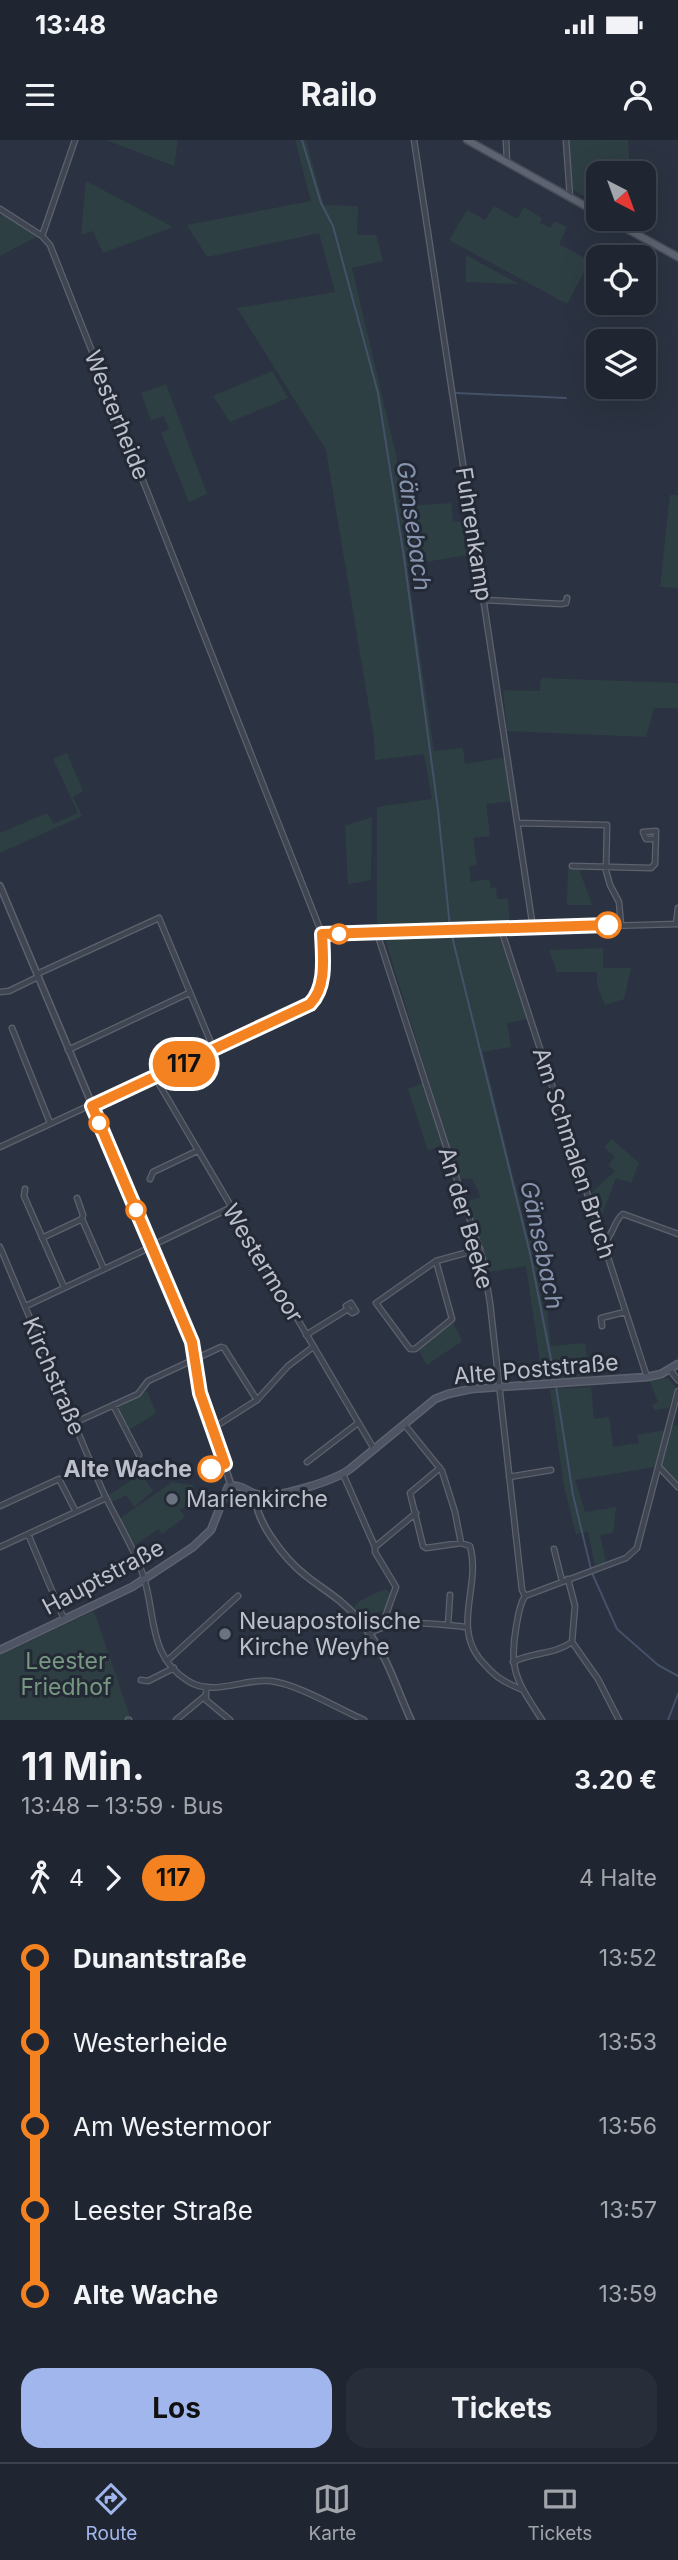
<!DOCTYPE html>
<html lang="de">
<head>
<meta charset="utf-8">
<style>
	:root { --surface:#202631; --page:#282e39; --text:#f1f3f6; --muted:#a2a5ab; --line:#3d434d; --accent:#a0b6ec }
	body { margin:0; font-family:Inter,sans-serif; background:var(--page); color:var(--text); height:100vh; display:flex; flex-direction:column; font-size:26px; white-space:nowrap }
	* { box-sizing:border-box; margin:0 }
	p { font-size:23px; color:var(--muted) }
	.icon { flex:none; width:38px; height:38px; fill:none; stroke:currentColor; stroke-width:2; stroke-linecap:round; stroke-linejoin:round }
	.map { position:relative; height:1580px; overflow:hidden }
	.sheet { display:flex; flex-direction:column; background:var(--surface); flex:1 }
	.sheet>* { flex:none }
	.badge { padding:0 14px; border-radius:23px; font-size:24px; line-height:46px }
	.needle { width:46px; rotate:139deg }
	.tools { position:absolute; left:586px; top:21px; display:grid; gap:14px }
	.tools a { display:grid; place-items:center; width:70px; height:70px; border-radius:14px; background:var(--surface); box-shadow:0 7px 28px #0002,0 0 0 2px var(--line); font-size:35px }
	.map>.badge { position:absolute; translate:-50% -50%; box-shadow:0 0 0 4px #fff }
	.legs { display:flex; align-items:center; gap:10px; height:77px; padding:0 21px; font-size:23px }
	.legs p { margin-inline-start:auto }
	.summary { display:flex; align-items:center; justify-content:space-between; height:119px; padding:0 21px }
	h1 { font-size:38px; font-weight:700; line-height:52px }
	.primary-button { display:flex; gap:14px; margin-top:auto; padding:14px 21px }
	.primary-button a { flex:1; height:80px; border-radius:21px; background:var(--accent); color:#111; font-size:28px; font-weight:700; line-height:80px; text-align:center }
	.primary-button a+a { background:var(--page); color:var(--text) }
	ul { padding:0 21px; list-style:none }
	li { display:flex; align-items:center; gap:24px; height:84px; font-size:26px }
	li i { display:grid; place-items:center; width:10px; height:100%; margin:0 9px; background:currentColor }
	li i::after { content:''; width:18px; height:18px; margin:-9px; border:5px solid; border-radius:50%; background:var(--surface) }
	li p { margin-inline-start:auto }
	li:first-child i { background:linear-gradient(#0000 50%,currentColor 0) }
	li:last-child i { background:linear-gradient(currentColor 50%,#0000 0) }
	.status { display:flex; justify-content:space-between; align-items:center; height:49px; padding:0 35px; background:var(--surface); direction:ltr }
	.status svg { height:19px; fill:currentColor }
	header { display:flex; justify-content:space-between; align-items:center; height:91px; padding:0 21px; background:var(--surface); font-size:32px; font-weight:700 }
	.dock { display:flex; justify-content:space-around; align-items:center; height:98px; border-top:2px solid var(--line); background:var(--surface); font-size:19px; color:var(--muted) }
	.dock a { display:grid; justify-items:center; gap:4px }
	.dock .current { color:var(--accent) }
	.map>svg:first-child { display:block }
</style>
</head>
<body>
<div class="status"><b>13:48</b><svg viewBox="0 0 49 12"><path d="M0 12V9h3v3zM5 12V6h3v6zM10 12V3h3v9zM15 12V0h3v12zM26 1h20v11H26zM47 4h2v5h-2z"/></svg></div>
<header><svg class="icon" aria-label="menu" viewBox="0 0 24 24"><path d="M4 6h16M4 12h16M4 18h16"/></svg>Railo<svg class="icon" aria-label="person" viewBox="0 0 24 24"><circle cx="12" cy="8" r="4"/><path d="M4 21q1-7 8-7t8 7"/></svg></header>
<div class="map">
<svg width="678" height="1580" viewBox="0 0 678 1580">
	<rect width="100%" height="100%" fill="#2b3241"/>
	<path fill="#2e3f43" d="M 106,0 L 178,0 L 174,26 Z
		M 295,0 L 306,0 L 324,65 L 358,66 L 357,95 L 376,95 L 383,121 L 352,128 L 408,366 L 451,363 L 453,382 L 469,381 L 474,414 L 407,425 L 434,611 L 463,608 L 465,624 L 506,617 L 513,661 L 486,664 L 490,696 L 473,698 L 477,725 L 469,726 L 471,742 L 489,739 L 491,748 L 496,747 L 497,759 L 508,759 L 510,784 L 377,788 L 377,667 L 432,659 L 424,614 L 375,620 L 374,597 L 326,310 L 237,168 L 335,152 L 319,93 L 207,117 L 187,85 L 311,61 Z
		M 568,0 L 628,0 L 630,33 L 598,33 L 598,64 L 571,49 Z
		M 86,41 L 171,86 L 171,88 L 103,113 L 93,91 L 81,95 Z
		M 494,66 L 517,79 L 524,67 L 542,78 L 540,83 L 550,88 L 555,81 L 567,87 L 559,104 L 590,121 L 567,164 L 449,100 L 467,70 L 485,80 Z
		M 3,73 L 36,97 L 0,116 L 0,77 Z
		M 466,115 L 519,144 L 466,142 Z
		M 272,231 L 288,258 L 230,282 L 213,256 Z
		M 166,244 L 207,354 L 189,362 L 161,293 L 169,289 L 164,276 L 151,280 L 141,253 Z
		M 670,355 L 678,355 L 678,448 L 660,447 Z
		M 541,538 L 678,543 L 678,568 L 654,568 L 646,597 L 507,591 L 503,550 L 540,551 Z
		M 67,613 L 83,651 L 73,657 L 82,676 L 0,713 L 0,693 L 47,673 L 54,684 L 78,673 L 53,619 Z
		M 372,677 L 371,740 L 348,744 L 345,686 Z
		M 568,729 L 579,729 L 592,765 L 567,765 Z
		M 498,792 L 527,879 L 507,883 L 511,907 L 483,912 L 529,1101 L 539,1100 L 551,1206 L 585,1203 L 587,1218 L 591,1218 L 593,1236 L 543,1241 L 526,1126 L 489,1132 L 467,1061 L 481,1057 L 472,1039 L 459,1038 L 385,799 L 393,795 Z
		M 603,808 L 603,828 L 631,828 L 624,859 L 605,865 L 597,845 L 597,832 L 557,832 L 549,810 Z
		M 423,943 L 444,1004 L 428,1011 L 408,949 Z
		M 612,999 L 639,1023 L 631,1043 L 616,1038 L 599,1083 L 589,1055 L 615,1031 L 608,1025 L 615,1017 L 604,1007 Z
		M 453,1182 L 462,1201 L 427,1225 L 418,1209 Z
		M 668,1238 L 676,1247 L 669,1268 L 654,1270 L 652,1265 L 658,1262 L 650,1241 Z
		M 591,1247 L 594,1279 L 609,1277 L 613,1307 L 639,1303 L 637,1295 L 665,1290 L 655,1327 L 575,1340 L 585,1372 L 616,1367 L 613,1393 L 600,1395 L 606,1422 L 595,1426 L 588,1391 L 576,1394 L 564,1346 L 550,1249 Z
		M 147,1251 L 156,1273 L 129,1290 L 117,1265 Z
		M 672,1285 L 678,1286 L 678,1345 L 663,1329 L 661,1323 Z
		M 142,1334 L 153,1351 L 134,1367 L 126,1355 L 110,1363 L 107,1356 Z
		M 172,1342 L 193,1345 L 199,1359 L 180,1370 L 185,1377 L 162,1394 L 158,1389 L 134,1406 L 125,1394 L 119,1379 Z
		M 385,1449 L 392,1453 L 387,1469 L 362,1478 L 353,1468 L 361,1460 Z
		M 94,1471 L 130,1577 L 123,1580 L 0,1580 L 0,1515 Z"/>
	<g fill="none" stroke-linecap="round" stroke-linejoin="round">
		<path stroke="#455169" stroke-width="2" d="M 302,0 L 321,63 L 333,86 L 378,253 L 404,417 L 438,670 L 450,787
			M 456,253 L 566,258
			M 451,792 L 530,1113 L 555,1240
			M 556,1246 L 573,1355 L 591,1429
			M 592,1433 L 617,1489 L 658,1525 L 678,1536
			M 668,1580 L 678,1554"/>
		<g stroke="#5d626e" stroke-width="7">
			<path id="minor" d="M 414,0 L 533,788
				M 506,0 L 507,22
				M 566,0 L 570,57
				M 0,69 L 42,96 L 50,105 L 322,794 C 323,817 327,848 310,864 L 101,963 L 84,968 L 0,1007
				M 42,96 L 75,0
				M 484,460 L 561,464 L 566,463 L 567,458
				M 517,683 L 607,685 L 606,731 L 610,745 L 619,762 L 621,785
				M 572,726 L 651,728 L 655,724 L 656,691 L 643,692 L 646,699 L 655,699
				M 676,784 L 678,768
				M 501,789 L 647,1237
				M 377,793 L 483,1120 L 490,1163 L 522,1450 L 525,1456
				M 322,794 L 678,784
				M 37,834 L 159,778 L 214,910
				M 0,852 L 9,851 L 38,837
				M 12,888 L 50,983
				M 68,910 L 189,853
				M 155,937 L 374,1309
				M 150,1039 L 153,1032 L 197,1011
				M 25,1049 L 24,1056 L 64,1147
				M 77,1058 L 83,1075 L 82,1079
				M 42,1098 L 82,1079 L 104,1129
				M 603,1103 C 614,1096 613,1081 623,1074 L 678,1094
				M 151,1106 L 230,1068
				M 0,1107 C 34,1187 67,1267 101,1347 C 114,1377 134,1406 144,1438 C 156,1476 148,1516 188,1541 C 213,1557 244,1538 271,1541 C 297,1544 339,1569 364,1580
				M 436,1121 L 452,1179 L 415,1209 L 410,1209 L 376,1163 L 436,1121 L 480,1109
				M 26,1166 L 151,1107
				M 602,1186 L 601,1178 L 625,1172
				M 306,1195 L 348,1169 L 352,1173 L 356,1171 L 351,1163 L 346,1166 L 348,1169
				M 670,1230 L 678,1240
				M 113,1265 L 139,1315
				M 74,1283 L 138,1254 L 148,1241 L 221,1207 L 224,1208 L 257,1260
				M 404,1284 L 442,1331 L 455,1372 L 461,1403
				M 213,1288 L 257,1260 L 288,1226 L 313,1207
				M 307,1322 L 358,1283
				M 659,1327 L 678,1347
				M 440,1328 L 410,1353 L 423,1406 L 426,1408 L 461,1403 L 470,1406 C 481,1445 453,1484 479,1518 C 494,1536 501,1541 523,1550
				M 343,1334 L 375,1407 L 375,1412 L 396,1447 L 381,1488
				M 509,1337 L 551,1330
				M 0,1366 L 59,1339 L 76,1372
				M 28,1394 L 64,1479
				M 0,1407 L 106,1358
				M 375,1407 L 416,1373
				M 554,1409 L 562,1441
				M 525,1456 L 626,1418 L 637,1408 L 678,1251
				M 525,1456 C 519,1465 518,1477 516,1488 C 508,1532 519,1544 542,1580
				M 448,1485 L 450,1455
				M 370,1493 C 399,1477 434,1484 466,1487
				M 572,1502 L 598,1539 L 619,1580
				M 167,1521 L 238,1456
				M 513,1522 C 532,1512 554,1515 572,1502 L 575,1466 L 568,1439
				M 141,1540 L 148,1541 L 174,1528
				M 206,1547 L 206,1560 L 230,1580
				M 128,1580 L 129,1580
				M 176,1580 L 205,1556"/>
		</g>
		<g stroke="#5d626e" stroke-width="8">
			<path id="tertiary" d="M 0,746 L 192,1202 L 200,1253 L 231,1345
				M 257,1354 C 251,1378 287,1421 305,1435 C 316,1444 329,1452 340,1461 C 351,1470 361,1481 369,1493 C 389,1520 397,1550 411,1580"/>
		</g>
		<g stroke="#5d626e" stroke-width="9">
			<path id="secondary" d="M 0,1510 L 132,1447 L 193,1407 L 211,1390 L 228,1347 C 240,1342 248,1353 259,1355 C 279,1358 334,1341 350,1329 L 435,1259 L 448,1254 L 471,1249 L 647,1237 L 661,1234 L 678,1224"/>
		</g>
		<g stroke="#494d5a" stroke-width="9">
			<path id="primary" d="M 467,0 L 598,73
				M 609,79 L 678,117"/>
		</g>
		<use href="#minor" stroke="#3f4551" stroke-width="4.5"/>
		<use href="#tertiary" stroke="#3f4551" stroke-width="5"/>
		<use href="#secondary" stroke="#4e5463" stroke-width="6"/>
		<use href="#primary" stroke="#5d6370" stroke-width="6"/>
	</g>
	<g fill="none" stroke-linecap="round" stroke-linejoin="round">
		<g stroke="#fff" stroke-width="16">
			<path id="line-1" d="M 211,1329 L 225,1324 L 200,1253 L 192,1202 L 92,966 L 310,864 C 327,847 323,817 322,794 L 608,785"/>
		</g>
		<use href="#line-1" stroke="#f58220" stroke-width="10"/>
	</g>
	<g fill="#fff" stroke="#f58220" stroke-width="3.5">
		<circle cx="608" cy="785" r="12"/>
		<circle cx="339" cy="794" r="9"/>
		<circle cx="99" cy="983" r="9"/>
		<circle cx="136" cy="1070" r="9"/>
		<circle cx="211" cy="1329" r="12"/>
	</g>
	<g fill="#6b7280" stroke="#242936" stroke-width="2.5">
		<circle cx="172" cy="1359" r="7"/>
		<circle cx="225" cy="1494" r="7"/>
	</g>
	<g text-anchor="middle" dominant-baseline="central" stroke-width="6" stroke-linejoin="round" paint-order="stroke">
		<g font-size="23" fill="#bcc0cb" stroke="#242936">
			<text transform="translate(117 275) rotate(68)">Westerheide</text>
			<text transform="translate(474 394) rotate(81)">Fuhrenkamp</text>
			<text transform="translate(574 1013) rotate(72)">Am Schmalen Bruch</text>
			<text transform="translate(466 1078) rotate(74)">An der Beeke</text>
			<text transform="translate(263 1123) rotate(59)">Westermoor</text>
			<text transform="translate(536 1229) rotate(-5)">Alte Poststraße</text>
			<text transform="translate(54 1236) rotate(67)">Kirchstraße</text>
			<text transform="translate(103 1437) rotate(-28)">Hauptstraße</text>
		</g>
		<g font-size="23" font-weight="bold" fill="#bcc0cb" stroke="#242936" text-anchor="end">
			<text x="192" y="1329">Alte Wache</text>
		</g>
		<g font-size="23" fill="#bcc0cb" stroke="#242936" text-anchor="start">
			<text x="186" y="1359">Marienkirche</text>
			<text x="239" y="1481">Neuapostolische<tspan x="239" dy="26">Kirche Weyhe</tspan></text>
		</g>
		<g font-size="23" fill="#769881" stroke="#242936">
			<text x="66" y="1521">Leester<tspan x="66" dy="26">Friedhof</tspan></text>
		</g>
		<g font-size="24" font-style="italic" fill="#8794ae" stroke="#242936">
			<text transform="translate(414 386) rotate(82)">Gänsebach</text>
			<text transform="translate(542 1105) rotate(78)">Gänsebach</text>
		</g>
	</g>
</svg>
<div class="tools">
<a><svg class="needle" viewBox="-14 -14 28 28"><path d="M0-13l5 13h-10z" fill="#e53935"/><path d="M0 13l5-13h-10z" fill="#a2a5ab"/></svg></a>
<a><svg class="icon" aria-label="locate" viewBox="0 0 24 24"><circle cx="12" cy="12" r="6"/><path d="M12 2v4M12 18v4M2 12h4M18 12h4"/></svg></a>
<a><svg class="icon" aria-label="layers" viewBox="0 0 24 24"><path d="M12 4l9 5-9 5-9-5zM3 14l9 5 9-5"/></svg></a>
</div>
<b class="badge" style="left:184px;top:924px;background:#f58220;color:#111">117</b>
</div>
<section class="sheet">
<div class="summary"><div><h1>11 Min.</h1><p>13:48 – 13:59 · Bus</p></div><b>3.20 €</b></div>
<div class="legs"><svg class="icon" aria-label="walk" viewBox="0 0 24 24"><circle cx="13" cy="4" r="2"/><path d="M13 8l-2 6 4 7M11 14l-3 7M7 12l3-4h3l4 4"/></svg>4<svg class="icon" aria-label="forward" viewBox="0 0 24 24"><path d="M9 5l7 7-7 7"/></svg><b class="badge" style="background:#f58220;color:#111">117</b><p>4 Halte</p></div>
<ul>
<li><i style="color:#f58220"></i><b>Dunantstraße</b><p>13:52</p></li>
<li><i style="color:#f58220"></i><span>Westerheide</span><p>13:53</p></li>
<li><i style="color:#f58220"></i><span>Am Westermoor</span><p>13:56</p></li>
<li><i style="color:#f58220"></i><span>Leester Straße</span><p>13:57</p></li>
<li><i style="color:#f58220"></i><b>Alte Wache</b><p>13:59</p></li>
</ul>
<div class="primary-button"><a>Los</a><a>Tickets</a></div>
</section>
<nav class="dock">
<a class="current"><svg class="icon" aria-label="directions" viewBox="0 0 24 24"><path d="M12 3l9 9-9 9-9-9zM9 14v-3h6M13 9l2 2-2 2"/></svg>Route</a>
<a><svg class="icon" aria-label="map" viewBox="0 0 24 24"><path d="M3 6l6-2 6 2 6-2v14l-6 2-6-2-6 2zM9 4v14M15 6v14"/></svg>Karte</a>
<a><svg class="icon" aria-label="tickets" viewBox="0 0 24 24"><path d="M3 7h18v10H3zM15 7v10"/></svg>Tickets</a>
</nav>
</body>
</html>
